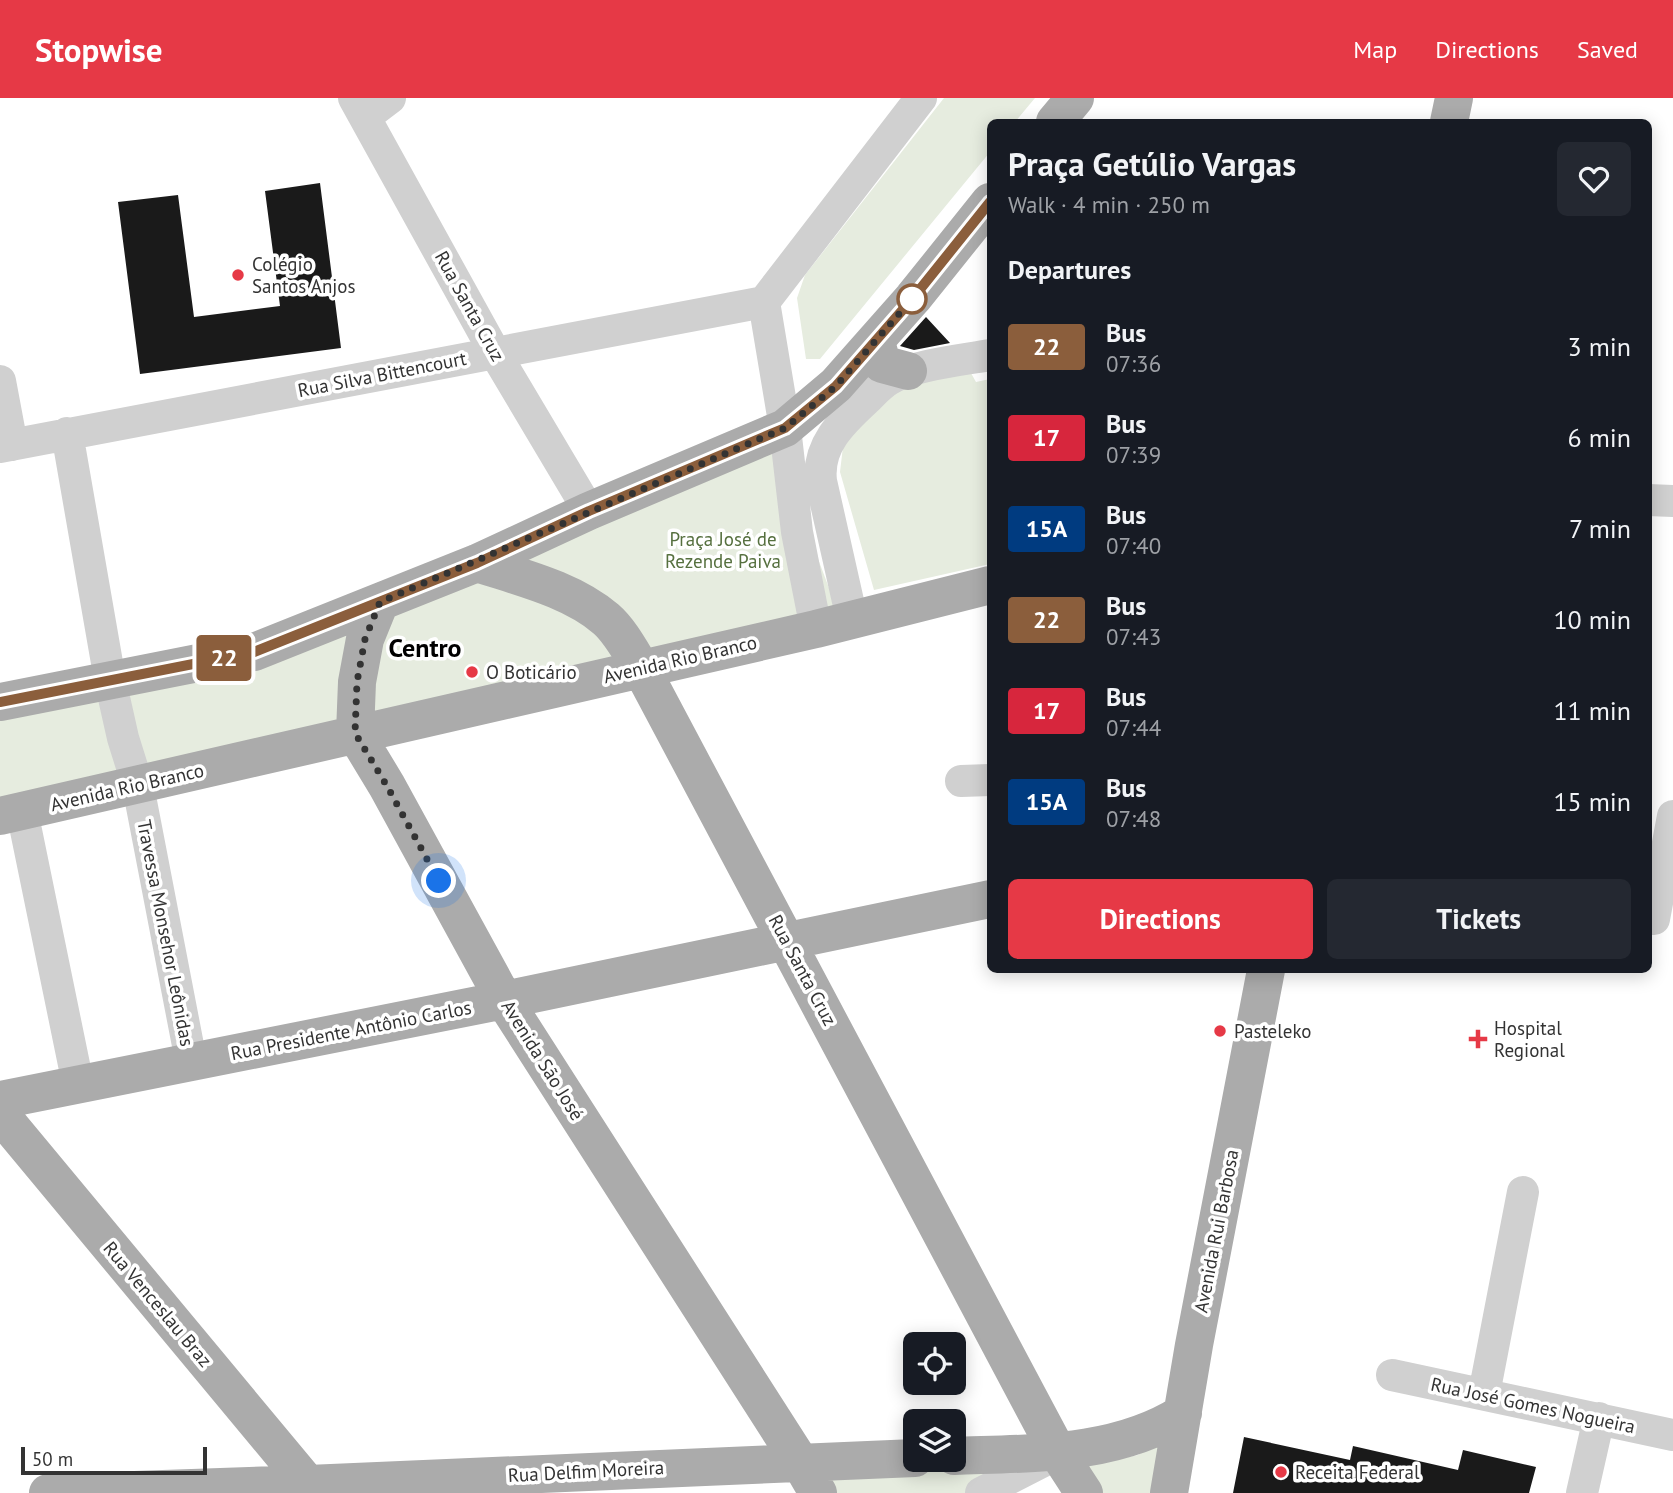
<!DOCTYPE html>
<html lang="en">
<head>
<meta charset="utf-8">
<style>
	:root { --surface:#171b24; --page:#242831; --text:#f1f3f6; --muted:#9ea1a6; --accent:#e63946 }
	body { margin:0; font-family:"PT Sans",sans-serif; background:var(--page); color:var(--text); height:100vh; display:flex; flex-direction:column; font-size:26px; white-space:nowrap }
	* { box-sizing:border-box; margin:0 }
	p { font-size:23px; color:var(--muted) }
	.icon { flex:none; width:38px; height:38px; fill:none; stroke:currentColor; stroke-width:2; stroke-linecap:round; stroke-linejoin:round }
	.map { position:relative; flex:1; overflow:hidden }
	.side { position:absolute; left:987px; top:21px; width:665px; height:854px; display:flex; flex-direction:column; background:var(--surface); border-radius:10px; box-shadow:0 4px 18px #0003 }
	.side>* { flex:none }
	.badge { padding:0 14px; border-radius:5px; font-size:24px; line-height:46px }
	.fabs { position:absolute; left:903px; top:1234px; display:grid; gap:14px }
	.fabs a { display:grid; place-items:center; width:63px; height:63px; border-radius:10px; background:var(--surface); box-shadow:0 4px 18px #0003; font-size:35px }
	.scale { position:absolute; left:21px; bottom:18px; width:186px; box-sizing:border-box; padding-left:7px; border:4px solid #333; border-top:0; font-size:19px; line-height:24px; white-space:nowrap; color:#333; -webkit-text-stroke:5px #fff; paint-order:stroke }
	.you { position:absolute; width:35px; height:35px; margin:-18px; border:5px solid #fff; border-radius:50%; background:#1a73e8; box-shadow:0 0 0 10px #1a73e833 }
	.map>.badge { position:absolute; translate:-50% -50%; box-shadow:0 0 0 4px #fff }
	h2 { padding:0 21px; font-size:26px; line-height:63px }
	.round { display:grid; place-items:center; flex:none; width:74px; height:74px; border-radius:10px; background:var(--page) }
	.overview { display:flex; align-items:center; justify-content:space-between; height:119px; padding:0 21px }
	h1 { font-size:33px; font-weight:600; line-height:52px }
	.action { display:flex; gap:14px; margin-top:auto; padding:14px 21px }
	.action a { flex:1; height:80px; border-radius:10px; background:var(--accent); color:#fff; font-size:28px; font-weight:600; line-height:80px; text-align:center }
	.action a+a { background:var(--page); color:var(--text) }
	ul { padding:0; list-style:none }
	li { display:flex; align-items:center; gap:21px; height:91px; padding:0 21px }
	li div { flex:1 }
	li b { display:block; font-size:26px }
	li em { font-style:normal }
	li .badge { min-width:77px; font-weight:700; text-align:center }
	header { display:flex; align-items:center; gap:42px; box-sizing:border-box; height:98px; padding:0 35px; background:var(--accent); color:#fff }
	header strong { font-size:33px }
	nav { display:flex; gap:38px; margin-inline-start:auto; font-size:24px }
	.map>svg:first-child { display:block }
</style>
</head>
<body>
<header>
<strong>Stopwise</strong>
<nav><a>Map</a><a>Directions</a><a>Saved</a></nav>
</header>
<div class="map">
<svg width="1673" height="1395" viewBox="0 0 1673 1395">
	<rect width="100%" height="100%" fill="#fff"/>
	<path fill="#e6ecdf" d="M 944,0 L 1035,0 L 1015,24 L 990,24 L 990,54 L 820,261 L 806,261 L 797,200 L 805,177 Z
		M 967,268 L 976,284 L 990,281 L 990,466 L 874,492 L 840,374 L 844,340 L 904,286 Z
		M 791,335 L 815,453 L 837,511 L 370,620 L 368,529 Z
		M 353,520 L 354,623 L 0,704 L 0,610 Z
		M 1170,1336 L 1159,1395 L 1095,1395 L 1082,1369 L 1138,1357 Z
		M 1042,1360 L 973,1395 L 833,1395 L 813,1367 Z"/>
	<path fill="#1a1a1a" d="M 320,85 L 341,250 L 140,276 L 118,104 L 178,97 L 194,219 L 280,208 L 265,93 Z
		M 926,219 L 950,245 L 914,252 L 900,248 Z
		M 1244,1339 L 1350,1362 L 1353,1348 L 1458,1372 L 1463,1352 L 1536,1369 L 1529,1395 L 1233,1395 Z"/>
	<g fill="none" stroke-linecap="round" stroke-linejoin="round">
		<path stroke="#d0d0d0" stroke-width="32" d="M 354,0 L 495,255 L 589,413
			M 365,19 L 390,0
			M 0,283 L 12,347
			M 67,335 L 110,582 L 123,640 L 138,688 L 191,963
			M 0,349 L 764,204
			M 1648,402 L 1673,403
			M 852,521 L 821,383 C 817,348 841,325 866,302 C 873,295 881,286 890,281 C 913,267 963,262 990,257
			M 816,531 L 797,434 L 785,330 L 764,204 L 921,0
			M 961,683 L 990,682
			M 22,713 L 78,986
			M 1654,821 L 1673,718
			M 1392,1277 L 1673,1337
			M 1484,1296 L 1523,1094
			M 981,1395 L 1057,1356
			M 1582,1395 L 1599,1320"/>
		<path stroke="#ababab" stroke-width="38" d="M 1055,24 L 1075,0
			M 1449,24 L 1454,0
			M 876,243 L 882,266 L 908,273
			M 477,465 C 519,479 571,491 606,521 C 620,533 631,554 641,570 L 1058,1355 L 1084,1395
			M 380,504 L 365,541 L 357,584 L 355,635 L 387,688 L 504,902 L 800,1364 L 818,1395
			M 0,604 L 254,554 L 477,465 L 589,413 L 785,330 L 836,287 L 913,200 L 990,104
			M 0,718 L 816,531 L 990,487
			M 0,1002 L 504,902 L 990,801
			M 0,1016 L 315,1395
			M 954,1358 C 1031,1355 1116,1358 1183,1315
			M 48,1395 L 308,1386 L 915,1360
			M 1169,1395 L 1194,1247 L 1266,872"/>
	</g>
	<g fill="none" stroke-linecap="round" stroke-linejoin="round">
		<g stroke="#fff" stroke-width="16">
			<path id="line" d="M 0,604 L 254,554 L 477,465 L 589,413 L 785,330 L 836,288 L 913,200 L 990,104"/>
		</g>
		<use href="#line" stroke="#8b5e3c" stroke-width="10"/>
		<path stroke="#333" stroke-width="7" stroke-dasharray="0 12.6" d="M 439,783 L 387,688 L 355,635 L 357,584 L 365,541 L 380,504 L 785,330 L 836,288 L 912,201"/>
	</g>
	<g fill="#e63946" stroke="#fff" stroke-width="2.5">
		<circle cx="238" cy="177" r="7"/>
		<circle cx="472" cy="574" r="7"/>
		<circle cx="1220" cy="933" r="7"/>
		<path d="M1474.5 930.5h7v7h7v7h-7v7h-7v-7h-7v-7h7z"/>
		<circle cx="1281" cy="1374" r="7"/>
	</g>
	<circle fill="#fff" stroke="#8b5e3c" stroke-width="3.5" cx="912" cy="201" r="14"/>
	<g text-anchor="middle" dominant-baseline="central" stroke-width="7" stroke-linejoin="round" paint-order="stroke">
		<g font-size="19" fill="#333" stroke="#fff" text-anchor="start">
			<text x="252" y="166">Colégio<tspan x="252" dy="22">Santos Anjos</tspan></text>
			<text x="486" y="574">O Boticário</text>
			<text x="1494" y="930">Hospital<tspan x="1494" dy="22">Regional</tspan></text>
			<text x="1234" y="933">Pasteleko</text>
			<text x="1295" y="1374">Receita Federal</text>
		</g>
		<g font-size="19" fill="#333" stroke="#fff">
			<text transform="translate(470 208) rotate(61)">Rua Santa Cruz</text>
			<text transform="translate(382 276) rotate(-11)">Rua Silva Bittencourt</text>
			<text transform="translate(680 561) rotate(-13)">Avenida Rio Branco</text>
			<text transform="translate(127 689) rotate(-13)">Avenida Rio Branco</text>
			<text transform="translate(166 835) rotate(79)">Travessa Monsehor Leônidas</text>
			<text transform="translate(803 872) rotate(62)">Rua Santa Cruz</text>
			<text transform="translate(351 932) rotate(-11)">Rua Presidente Antônio Carlos</text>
			<text transform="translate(543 962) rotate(58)">Avenida São José</text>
			<text transform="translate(1216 1133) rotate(-79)">Avenida Rui Barbosa</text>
			<text transform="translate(158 1206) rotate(50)">Rua Venceslau Braz</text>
			<text transform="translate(1533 1307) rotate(12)">Rua José Gomes Nogueira</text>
			<text transform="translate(586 1373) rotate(-3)">Rua Delfim Moreira</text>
		</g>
		<g font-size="19" fill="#56703f" stroke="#fff">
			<text x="723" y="441">Praça José de<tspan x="723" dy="22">Rezende Paiva</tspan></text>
		</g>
		<g font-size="26" font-weight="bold" fill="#000" stroke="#fff">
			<text x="425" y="549">Centro</text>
		</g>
	</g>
</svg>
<div class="fabs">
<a><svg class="icon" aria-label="locate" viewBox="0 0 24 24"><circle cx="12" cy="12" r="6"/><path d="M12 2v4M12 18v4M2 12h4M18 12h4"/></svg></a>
<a><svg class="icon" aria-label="layers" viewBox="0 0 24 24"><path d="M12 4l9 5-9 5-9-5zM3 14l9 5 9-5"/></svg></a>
</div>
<div class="scale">50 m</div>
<div class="you" style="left:439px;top:783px"></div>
<b class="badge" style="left:224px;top:560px;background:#8b5e3c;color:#fff">22</b>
<section class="side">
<div class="overview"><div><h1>Praça Getúlio Vargas</h1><p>Walk · 4 min · 250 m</p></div><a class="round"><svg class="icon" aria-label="heart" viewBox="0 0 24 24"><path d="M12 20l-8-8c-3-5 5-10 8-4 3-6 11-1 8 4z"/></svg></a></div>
<h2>Departures</h2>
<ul>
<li><span class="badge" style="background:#8b5e3c;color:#fff">22</span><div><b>Bus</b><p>07:36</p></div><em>3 min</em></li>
<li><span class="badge" style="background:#d7263d;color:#fff">17</span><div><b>Bus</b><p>07:39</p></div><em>6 min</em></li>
<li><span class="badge" style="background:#003b80;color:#fff">15A</span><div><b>Bus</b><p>07:40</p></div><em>7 min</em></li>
<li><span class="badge" style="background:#8b5e3c;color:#fff">22</span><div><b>Bus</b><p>07:43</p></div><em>10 min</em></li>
<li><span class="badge" style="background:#d7263d;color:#fff">17</span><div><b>Bus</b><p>07:44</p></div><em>11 min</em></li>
<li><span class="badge" style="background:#003b80;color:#fff">15A</span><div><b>Bus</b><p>07:48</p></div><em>15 min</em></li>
</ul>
<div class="action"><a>Directions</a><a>Tickets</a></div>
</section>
</div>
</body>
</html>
